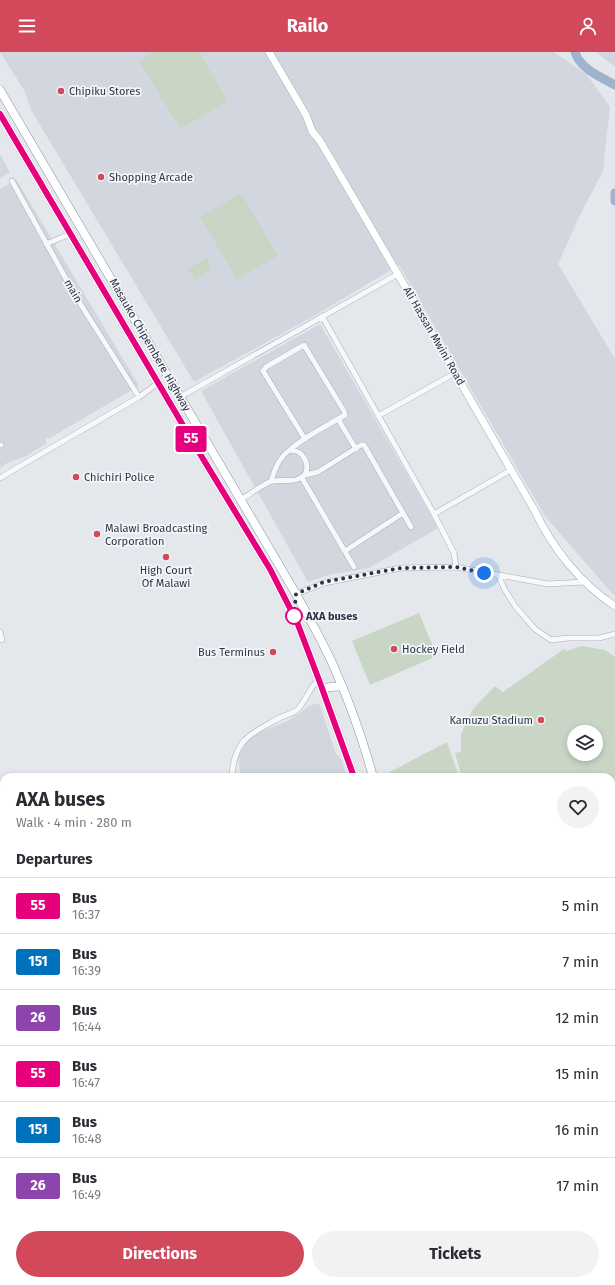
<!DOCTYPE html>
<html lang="en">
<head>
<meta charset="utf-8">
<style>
	:root { --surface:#fff; --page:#f2f2f3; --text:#2b2b33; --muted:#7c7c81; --line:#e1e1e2; --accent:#d1495b }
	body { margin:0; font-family:"Fira Sans",sans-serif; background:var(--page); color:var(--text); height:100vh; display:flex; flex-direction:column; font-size:15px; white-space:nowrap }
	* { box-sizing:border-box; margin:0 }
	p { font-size:13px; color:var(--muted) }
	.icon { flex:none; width:22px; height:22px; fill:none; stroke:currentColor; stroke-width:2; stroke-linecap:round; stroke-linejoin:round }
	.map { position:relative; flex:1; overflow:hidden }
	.side { position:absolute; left:0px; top:721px; width:615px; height:512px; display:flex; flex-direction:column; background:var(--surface); border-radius:12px 12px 0 0; box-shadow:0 2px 6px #0003 }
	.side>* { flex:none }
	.badge { padding:0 8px; border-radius:3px; font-size:14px; line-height:26px }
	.buttons { position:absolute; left:567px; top:673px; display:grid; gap:8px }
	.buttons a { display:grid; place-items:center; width:36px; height:36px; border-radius:50%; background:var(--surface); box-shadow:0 2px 6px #0003; font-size:20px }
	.you { position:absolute; width:20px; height:20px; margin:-10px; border:3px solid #fff; border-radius:50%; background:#1a73e8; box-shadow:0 0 0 6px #1a73e833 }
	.map>.badge { position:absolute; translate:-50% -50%; box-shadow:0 0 0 2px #fff }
	h2 { padding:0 16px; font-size:15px; line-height:36px }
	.round { display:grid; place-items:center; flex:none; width:42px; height:42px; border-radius:21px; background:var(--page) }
	.summary { display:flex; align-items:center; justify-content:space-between; height:68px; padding:0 16px }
	h1 { font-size:19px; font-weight:700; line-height:30px }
	.action { display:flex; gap:8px; margin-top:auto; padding:8px 16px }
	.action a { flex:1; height:46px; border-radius:24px; background:var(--accent); color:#fff; font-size:16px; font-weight:700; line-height:46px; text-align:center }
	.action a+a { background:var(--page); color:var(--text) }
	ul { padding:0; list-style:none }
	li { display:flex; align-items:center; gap:12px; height:56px; padding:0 16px; border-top:1px solid var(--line) }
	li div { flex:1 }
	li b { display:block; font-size:15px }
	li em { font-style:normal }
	li .badge { min-width:44px; font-weight:700; text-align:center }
	header { display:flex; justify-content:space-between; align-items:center; height:52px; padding:0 16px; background:var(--accent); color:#fff; font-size:18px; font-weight:700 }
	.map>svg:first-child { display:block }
</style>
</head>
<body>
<header><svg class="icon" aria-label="menu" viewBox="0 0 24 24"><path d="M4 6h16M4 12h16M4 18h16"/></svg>Railo<svg class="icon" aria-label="person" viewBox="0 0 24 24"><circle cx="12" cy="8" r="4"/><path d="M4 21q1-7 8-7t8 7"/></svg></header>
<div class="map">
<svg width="615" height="1233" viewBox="0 0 615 1233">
	<rect width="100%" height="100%" fill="#e4e7ec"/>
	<path fill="#d2d6de" d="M 0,0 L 554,0 L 586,22 L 610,55 L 603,119 L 579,165 L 558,212 L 615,307 L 615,543 L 608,537 L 545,464 L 399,213 L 314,264 L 194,330 L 31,58 L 24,38 Z
		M 596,0 L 615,0 L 615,15 Z
		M 0,102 L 10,120 L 0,126 Z
		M 16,127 L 139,334 L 48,387 L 47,385 L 45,387 L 47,391 L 26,404 L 7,411 L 0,416 L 0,137 Z
		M 320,272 L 438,476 L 369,516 L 328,523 L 308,530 L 201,339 Z
		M 319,651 L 336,702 L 341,707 L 347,725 L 241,725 L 238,705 L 247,689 L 252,684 L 260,680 L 288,669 L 309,654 Z
		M 177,1229 L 345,1229 L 344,1233 L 180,1233 Z"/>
	<path fill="#c9d6c5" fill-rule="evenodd" d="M 154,0 L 199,0 L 228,49 L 180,77 L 139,9 Z
		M 241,141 L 278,204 L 237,227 L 200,165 Z
		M 207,206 L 212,216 L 195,228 L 188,217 Z
		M 419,561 L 437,604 L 370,633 L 352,589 Z
		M 582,594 L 605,598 L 615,605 L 615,726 L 611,729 L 611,725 L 462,725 L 455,701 L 461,700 L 461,682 L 473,657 L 495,634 L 503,640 L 564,597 L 566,599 ZM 574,680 L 596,680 L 596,702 L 574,702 Z
		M 447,690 L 459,725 L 387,725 L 386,722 Z
		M 615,753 L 615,808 L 611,809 L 611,754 Z"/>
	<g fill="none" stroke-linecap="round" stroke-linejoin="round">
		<path stroke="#9fb4cc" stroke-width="9" d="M 575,0 C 580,17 601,25 615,33
			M 615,141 L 615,149"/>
		<g stroke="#a9aeb7" stroke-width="6">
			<path id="minor" d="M 12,129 L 76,245 L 139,345
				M 46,192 L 70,182
				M 322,264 L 434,462 L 454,501 L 456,515
				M 180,345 L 398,222
				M 378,364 L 450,324 L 454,321
				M 338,367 L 356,397
				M 0,393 L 1,393
				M 290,398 C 302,386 323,376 338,367 L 345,363 L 344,359 L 304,293 L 266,315 L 263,319 L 305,387
				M 305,423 L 318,420 L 361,393 L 364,393 L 411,475
				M 0,426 L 15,417 L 139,345 L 158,331
				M 302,426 L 354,515
				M 240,448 C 248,444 265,430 273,429 C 282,427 292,431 300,426 C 310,422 308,409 301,402 C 299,399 294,399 290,398 C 279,405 275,417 271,429
				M 434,462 L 511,418
				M 345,499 L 403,461
				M 498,523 L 505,538 L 515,554 L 535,577 L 551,588 L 568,586 L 599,586 L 615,582
				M 296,542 L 324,531 L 401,516 L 456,515 L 548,532 L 584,530
				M 0,580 L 2,588
				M 232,725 C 232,713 236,697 245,688 C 252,680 269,672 279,666 C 284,663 293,662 298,657 C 306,648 310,635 319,627
				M 611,842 L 615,851
				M 0,952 L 4,949
				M 611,1074 L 615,1116
				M 611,1176 L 615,1176
				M 379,1229 L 380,1233
				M 42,1233 L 43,1229
				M 350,1233 L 351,1229
				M 463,1233 L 466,1229
				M 479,1233 L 479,1229
				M 520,1233 L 521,1229
				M 614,1233 L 615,1226"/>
		</g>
		<g stroke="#a9aeb7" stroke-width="8">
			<path id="secondary" d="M 269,0 L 306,63 L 312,79 L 320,89 C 393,212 463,336 535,459 C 552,496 581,532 615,554
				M 0,981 L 4,979"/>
		</g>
		<g stroke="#a3abb8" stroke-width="9">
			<path id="primary" d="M 611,819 L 615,818"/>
		</g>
		<g stroke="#8b94a3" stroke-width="9">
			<path id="trunk" d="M 0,38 L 296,542 C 309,566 323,590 334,615 C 350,651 363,688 373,725
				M 0,62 L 194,392 L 270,517 L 297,570 L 322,636 L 354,725
				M 322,636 L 342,634
				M 490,1229 L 491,1233
				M 502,1229 L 503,1233"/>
		</g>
		<use href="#minor" stroke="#f7f8fa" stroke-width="5"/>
		<use href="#secondary" stroke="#fff" stroke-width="7"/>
		<use href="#primary" stroke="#fff" stroke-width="8"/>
		<use href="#trunk" stroke="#fff" stroke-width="8"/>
	</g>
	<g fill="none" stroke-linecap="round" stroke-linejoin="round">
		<g stroke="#fff" stroke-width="9">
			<path id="line" d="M 0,62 L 194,392 L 270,517 L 297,570 L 319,628 L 354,725"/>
		</g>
		<use href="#line" stroke="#e6007e" stroke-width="6"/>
		<path stroke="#2b3445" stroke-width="4" stroke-dasharray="0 7.2" d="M 294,564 L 296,542 L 324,530 L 401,516 L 456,515 L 484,521"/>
	</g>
	<g fill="#d1495b" stroke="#f4f6f9" stroke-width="1.5">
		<circle cx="61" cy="39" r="4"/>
		<circle cx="101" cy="125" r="4"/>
		<circle cx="76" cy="425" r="4"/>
		<circle cx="97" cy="482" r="4"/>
		<circle cx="166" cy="505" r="4"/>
		<circle cx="394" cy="597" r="4"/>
		<circle cx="273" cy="600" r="4"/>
		<circle cx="541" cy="668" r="4"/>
	</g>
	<circle fill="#fff" stroke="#e6007e" stroke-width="2" cx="294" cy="564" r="8"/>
	<g text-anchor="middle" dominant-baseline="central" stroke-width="3.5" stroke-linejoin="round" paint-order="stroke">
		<g font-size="11" fill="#2b3445" stroke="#f4f6f9" text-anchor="start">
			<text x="69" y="39">Chipiku Stores</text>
			<text x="109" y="125">Shopping Arcade</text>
			<text x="84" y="425">Chichiri Police</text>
			<text x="105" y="476">Malawi Broadcasting<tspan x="105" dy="13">Corporation</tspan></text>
			<text x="166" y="518" text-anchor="middle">High Court<tspan x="166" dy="13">Of Malawi</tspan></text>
			<text x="402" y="597">Hockey Field</text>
			<text x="265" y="600" text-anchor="end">Bus Terminus</text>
			<text x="533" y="668" text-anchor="end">Kamuzu Stadium</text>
		</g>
		<g font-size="11" fill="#2b3445" stroke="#f4f6f9">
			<text transform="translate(73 239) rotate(60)">main</text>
			<text transform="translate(434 284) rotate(60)">Ali Hassan Mwini Road</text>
			<text transform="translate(150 293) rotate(60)">Masauko Chipembere Highway</text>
		</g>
		<g font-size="11" font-weight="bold" fill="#2b3445" stroke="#f4f6f9" text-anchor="start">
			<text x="306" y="564">AXA buses</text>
		</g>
	</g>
</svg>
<div class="buttons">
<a><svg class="icon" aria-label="layers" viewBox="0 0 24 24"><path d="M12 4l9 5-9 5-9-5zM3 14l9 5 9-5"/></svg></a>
</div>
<div class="you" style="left:484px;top:521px"></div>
<b class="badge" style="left:191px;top:387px;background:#e6007e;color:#fff">55</b>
<section class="side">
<div class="summary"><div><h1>AXA buses</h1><p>Walk · 4 min · 280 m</p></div><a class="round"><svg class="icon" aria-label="heart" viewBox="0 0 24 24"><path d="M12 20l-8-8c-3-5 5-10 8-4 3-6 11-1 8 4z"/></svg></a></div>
<h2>Departures</h2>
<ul>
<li><span class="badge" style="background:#e6007e;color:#fff">55</span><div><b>Bus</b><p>16:37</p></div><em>5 min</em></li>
<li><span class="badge" style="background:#0072bc;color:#fff">151</span><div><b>Bus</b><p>16:39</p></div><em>7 min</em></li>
<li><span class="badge" style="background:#8e44ad;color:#fff">26</span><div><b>Bus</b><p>16:44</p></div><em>12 min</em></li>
<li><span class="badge" style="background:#e6007e;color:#fff">55</span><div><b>Bus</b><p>16:47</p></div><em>15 min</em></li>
<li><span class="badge" style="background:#0072bc;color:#fff">151</span><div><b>Bus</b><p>16:48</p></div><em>16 min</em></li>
<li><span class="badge" style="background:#8e44ad;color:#fff">26</span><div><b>Bus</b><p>16:49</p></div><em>17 min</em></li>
</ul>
<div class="action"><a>Directions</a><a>Tickets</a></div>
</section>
</div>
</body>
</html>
